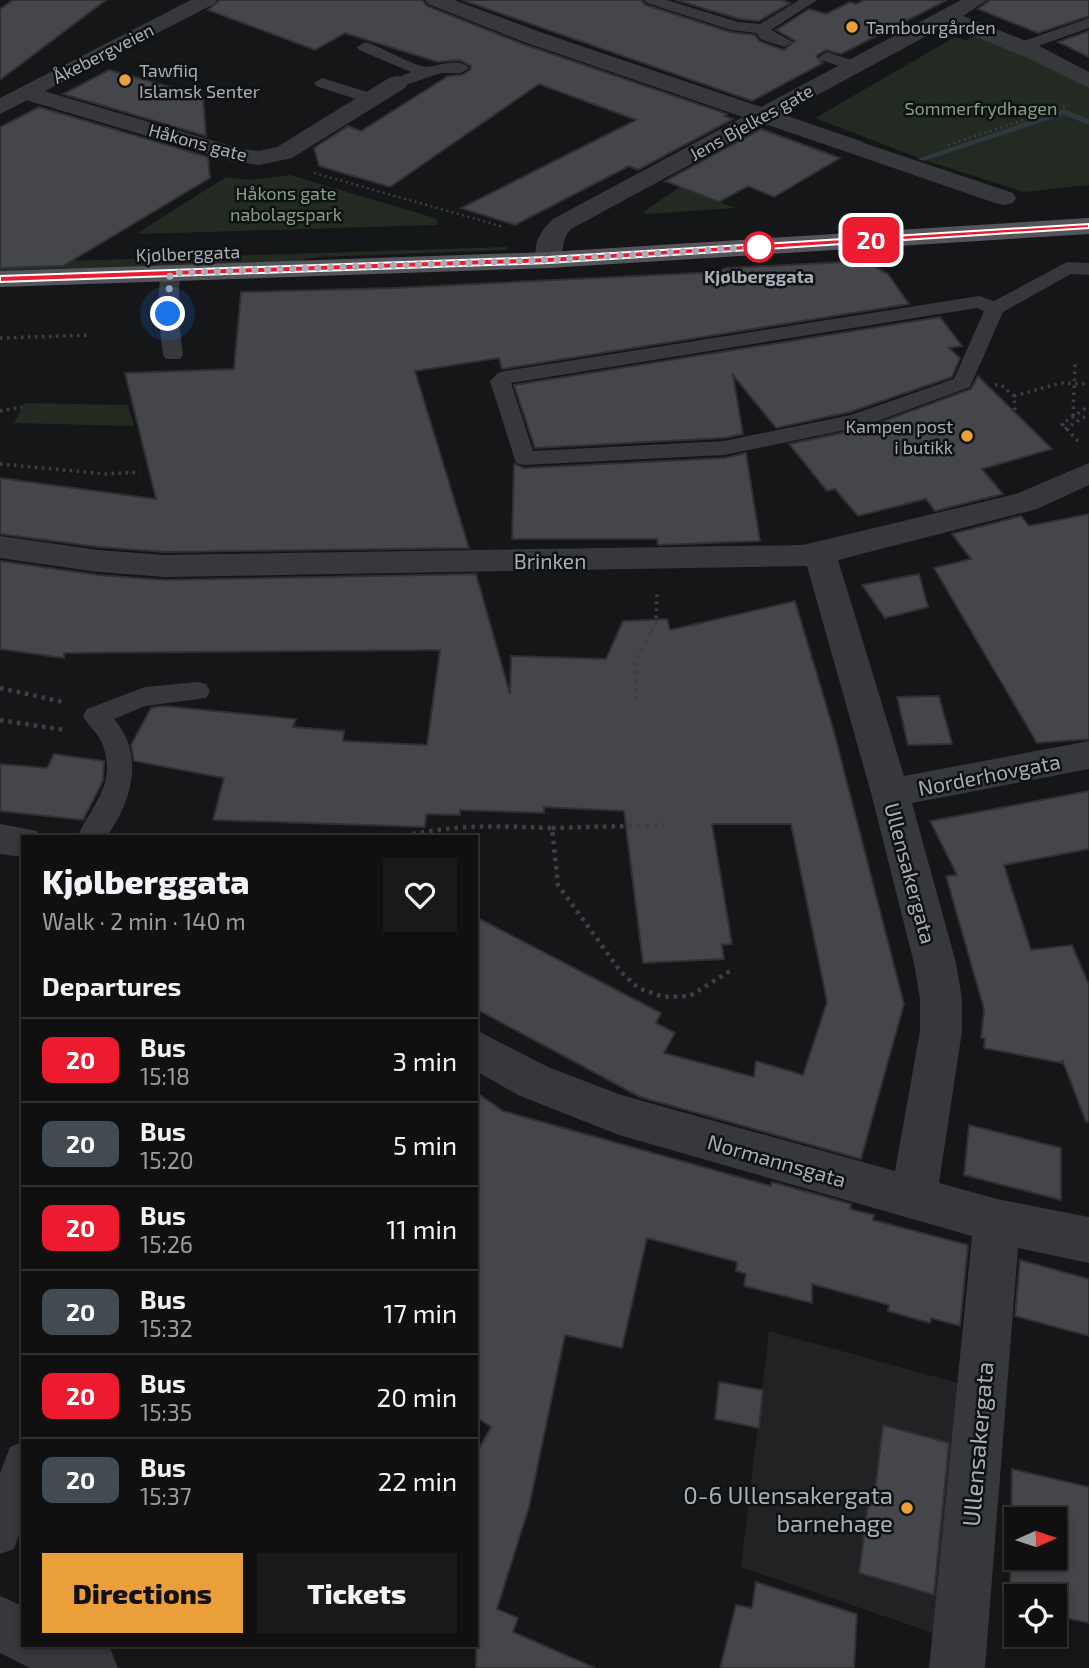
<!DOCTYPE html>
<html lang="en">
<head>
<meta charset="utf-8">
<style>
	:root { --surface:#101011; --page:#19191a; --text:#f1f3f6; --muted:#9c9d9f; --line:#303031; --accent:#ea9f3b }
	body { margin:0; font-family:"Exo 2",sans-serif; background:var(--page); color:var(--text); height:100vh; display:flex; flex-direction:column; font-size:26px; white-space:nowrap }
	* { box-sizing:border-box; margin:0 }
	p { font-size:23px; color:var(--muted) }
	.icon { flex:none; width:38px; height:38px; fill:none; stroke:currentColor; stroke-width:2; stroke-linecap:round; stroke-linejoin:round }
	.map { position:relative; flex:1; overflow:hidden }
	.panel { position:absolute; left:21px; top:835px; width:457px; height:812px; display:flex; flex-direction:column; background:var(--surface); border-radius:0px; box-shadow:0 4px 10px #0003,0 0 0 2px var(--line) }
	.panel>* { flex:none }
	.badge { padding:0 14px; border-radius:10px; font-size:24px; line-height:46px }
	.needle { width:46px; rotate:87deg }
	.tools { position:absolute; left:1004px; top:1507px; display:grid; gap:14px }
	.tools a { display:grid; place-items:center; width:63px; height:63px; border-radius:0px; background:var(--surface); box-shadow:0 4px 10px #0003,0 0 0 2px var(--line); font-size:35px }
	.you { position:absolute; width:35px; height:35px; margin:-18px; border:5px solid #fff; border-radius:50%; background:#1a73e8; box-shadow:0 0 0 10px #1a73e833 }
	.map>.badge { position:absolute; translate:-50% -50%; box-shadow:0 0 0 4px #fff }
	h2 { padding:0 21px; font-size:26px; line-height:63px }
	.round { display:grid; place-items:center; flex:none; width:74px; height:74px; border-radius:0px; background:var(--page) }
	.summary { display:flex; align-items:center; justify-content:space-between; height:119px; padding:0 21px }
	h1 { font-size:33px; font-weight:800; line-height:52px }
	.cta { display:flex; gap:14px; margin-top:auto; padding:14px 21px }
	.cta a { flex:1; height:80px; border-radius:0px; background:var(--accent); color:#111; font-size:28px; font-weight:800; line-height:80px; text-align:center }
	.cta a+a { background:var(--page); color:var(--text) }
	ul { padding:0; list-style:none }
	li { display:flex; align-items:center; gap:21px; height:84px; padding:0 21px; border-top:2px solid var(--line) }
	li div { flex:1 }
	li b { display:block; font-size:26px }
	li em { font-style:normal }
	li .badge { min-width:77px; font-weight:700; text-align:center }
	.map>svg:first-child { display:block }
</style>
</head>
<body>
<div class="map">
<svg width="1089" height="1668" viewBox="0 0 1089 1668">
	<rect width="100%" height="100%" fill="#151617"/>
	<path fill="#212224" d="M 769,1331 L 958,1383 L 933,1633 L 741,1567 Z"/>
	<path fill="#222a22" d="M 977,34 L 1089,87 L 1089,185 L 1024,192 L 921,159 L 815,118 L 955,37 L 966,40 Z
		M 290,175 L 438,219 L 437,225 L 136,234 L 226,177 L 250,180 Z
		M 680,187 L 736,208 L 647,214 L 643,212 Z
		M 507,247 L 507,250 L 320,257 L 283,263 L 0,272 L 0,263 Z
		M 24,403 L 128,405 L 134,426 L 14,423 Z"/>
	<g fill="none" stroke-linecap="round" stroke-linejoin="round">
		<path fill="#2e383d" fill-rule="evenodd" d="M 1064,109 L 1089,119 L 1089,125 L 1064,115 L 924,161 L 917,159 Z"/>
	</g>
	<path fill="#44464a" stroke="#303033" stroke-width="2" fill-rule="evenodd" d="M 13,0 L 106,0 L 0,80 L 0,9 Z
		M 220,0 L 422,0 L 427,6 L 523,44 L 727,114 L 724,116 L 733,119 L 638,170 L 629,166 L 515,225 L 461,208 L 636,120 L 539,84 L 390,187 L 319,166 L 314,148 L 348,126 L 361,131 L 448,76 L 462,75 L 470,70 L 471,66 L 460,60 L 438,62 L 345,33 L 315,50 L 208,10 Z
		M 462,0 L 641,0 L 646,5 L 730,32 L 755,35 L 759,41 L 784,50 L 795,41 L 776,30 L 809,9 L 826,14 L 850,2 L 856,4 L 865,0 L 947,0 L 841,54 L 826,50 L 816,56 L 823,63 L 752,101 Z
		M 676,0 L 781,0 L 790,3 L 759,21 L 739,19 Z
		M 990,0 L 1089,0 L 1089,16 L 1038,33 L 978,9 Z
		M 1089,31 L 1089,57 L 1058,42 Z
		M 109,70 L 203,96 L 206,136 L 63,94 Z
		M 39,107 L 208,157 L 210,178 L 63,266 L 0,268 L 0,127 Z
		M 761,129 L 840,158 L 774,197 L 748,186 L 719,202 L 665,181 Z
		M 864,261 L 888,274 L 909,304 L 502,369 L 499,358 L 415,371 L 469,548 L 165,552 L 98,547 L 0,534 L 0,478 L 156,499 L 125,373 L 234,369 L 241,292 L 393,288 L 717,272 L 727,268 Z
		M 940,317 L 962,346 L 949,348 L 960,358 L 952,377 L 850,412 L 776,428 L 733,375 L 743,434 L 724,438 L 535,448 L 514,385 Z
		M 978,376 L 1052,449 L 982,469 L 1003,494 L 935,511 L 926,499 L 858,516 L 835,489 L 827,491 L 789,444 L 865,428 L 971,389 Z
		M 746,453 L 760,541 L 658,545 L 657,539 L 512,539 L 514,464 L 524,468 L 724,458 Z
		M 1089,514 L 1089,739 L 1037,743 L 934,568 L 971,559 L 952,534 L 1021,516 L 1029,526 Z
		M 0,561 L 98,575 L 165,580 L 476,574 L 510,694 L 511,656 L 606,659 L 623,621 L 667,619 L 670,630 L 795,601 L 833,728 L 904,1004 L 861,1159 L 640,1097 L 476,1009 L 476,917 L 661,1013 L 656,1023 L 675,1033 L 664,1053 L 754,1077 L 756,1061 L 803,1075 L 827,1002 L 791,824 L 712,824 L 732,944 L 722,945 L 724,959 L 643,963 L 624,811 L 544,807 L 544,813 L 460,810 L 460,815 L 426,814 L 425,827 L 213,820 L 224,778 L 134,761 L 131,745 L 151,708 L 164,706 L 296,719 L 293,727 L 344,731 L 343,741 L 427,745 L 440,650 L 64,653 L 64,658 L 0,649 Z
		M 919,574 L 928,607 L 885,618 L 862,585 Z
		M 939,696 L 952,744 L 908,745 L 897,697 Z
		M 54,754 L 104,761 L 103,781 L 83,820 L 0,811 L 0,764 L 47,768 Z
		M 1089,791 L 1089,849 L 1004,865 L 1031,950 L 1072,945 L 1089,985 L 1089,1121 L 1086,1122 L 1062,1059 L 1062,1063 L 984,1048 L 985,1038 L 981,1038 L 984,1009 L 946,876 L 957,875 L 930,821 Z
		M 476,1092 L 503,1111 L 771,1186 L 772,1182 L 851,1204 L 850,1209 L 874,1215 L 873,1220 L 968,1245 L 960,1326 L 931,1318 L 930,1323 L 888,1311 L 889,1305 L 812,1284 L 812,1303 L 744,1286 L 746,1274 L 736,1271 L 737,1262 L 647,1238 L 622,1348 L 565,1335 L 529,1507 L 497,1609 L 518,1618 L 513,1632 L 595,1668 L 476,1668 L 476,1454 L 491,1427 L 476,1417 Z
		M 969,1125 L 1061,1148 L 1061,1200 L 964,1175 Z
		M 1020,1260 L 1089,1279 L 1089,1336 L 1015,1316 Z
		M 719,1382 L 763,1390 L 759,1428 L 715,1419 Z
		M 883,1425 L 949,1443 L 934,1595 L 859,1573 L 869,1496 L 874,1497 Z
		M 1012,1469 L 1089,1487 L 1089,1623 L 1056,1616 L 1055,1596 L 1010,1596 ZM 1017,1519 L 1055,1519 L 1055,1558 L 1017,1558 Z
		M 756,1582 L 857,1614 L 854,1668 L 720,1668 L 736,1605 L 752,1608 Z"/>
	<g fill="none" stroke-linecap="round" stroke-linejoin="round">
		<path stroke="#3d3f43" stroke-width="2.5" stroke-dasharray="2 3.5" stroke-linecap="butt" d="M 948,145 L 1069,105
			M 314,173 L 504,227"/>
		<path stroke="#3d3f43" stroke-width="3.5" stroke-dasharray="2.5 4.5" stroke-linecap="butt" d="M 0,338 L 91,335
			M 995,385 L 1001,385 L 1014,396
			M 1015,410 L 1014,396 L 1061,383 L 1089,384
			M 0,411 L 22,407
			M 1073,416 L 1075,364
			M 1065,429 L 1089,414
			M 1078,441 L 1062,424 L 1089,406
			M 0,464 L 106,474 L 140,472
			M 652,631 L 656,623 L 657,592"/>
		<path stroke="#3d3f43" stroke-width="4.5" stroke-dasharray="3.5 5" stroke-linecap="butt" d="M 0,688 L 63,702
			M 636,700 L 635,662 L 653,629
			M 0,720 L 65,730
			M 552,828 L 664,825
			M 404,836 C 459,824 496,826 552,828 L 558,885 L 621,972 L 638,988 L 664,997 L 690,996 L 733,969"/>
		<path fill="#37383c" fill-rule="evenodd" d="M 644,0 L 667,0 L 738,22 L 760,24 L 799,0 L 817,0 L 771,30 L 793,42 L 785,47 L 760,39 L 757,33 L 731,30 L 647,3 Z
			M 1089,18 L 1089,28 L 1021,52 L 1013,47 L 1015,44 Z
			M 365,42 C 380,46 415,67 427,67 C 440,66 458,57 469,68 L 461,73 L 441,73 L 397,88 L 389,83 L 391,80 L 411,72 L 359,50 L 357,47 Z
			M 827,52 L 860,63 L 862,66 L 854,71 L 821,60 L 819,57 Z
			M 322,78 L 377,95 L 379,99 L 371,104 L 316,86 L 314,83 Z
			M 1067,262 L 1089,263 L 1089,275 L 1071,274 L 1003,312 L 970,387 L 864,426 L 724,455 L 524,465 L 516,463 L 490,381 L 498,373 L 505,371 L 979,296 L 994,301 ZM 977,308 L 984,311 L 954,379 L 851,415 L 724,441 L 533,451 L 511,383 Z
			M 170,267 L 180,273 L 178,314 L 183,355 L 180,359 L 166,359 L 163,355 L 158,314 L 160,273 Z
			M 197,682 L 206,684 L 210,691 L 206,698 L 145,706 L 114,719 C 145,755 132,801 107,836 L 78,836 C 92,804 118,784 102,743 C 98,733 88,726 83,716 L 87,709 L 145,687 Z
			M 23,1441 L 23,1524 L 14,1549 L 0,1554 L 0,1473 L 10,1447 Z"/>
		<path fill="#37383c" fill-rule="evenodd" d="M 855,140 L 1013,193 L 1016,198 L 1013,203 L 1004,205 L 995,203 L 847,152 L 843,147 L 847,142 Z"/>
		<path fill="#37383c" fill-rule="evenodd" d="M 425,0 L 454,0 L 540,32 L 761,107 L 961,0 L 987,0 L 963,16 L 1039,46 L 1089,72 L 1089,88 L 1023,56 L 947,25 L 782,114 L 863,142 L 867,147 L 863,152 L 847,152 L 765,124 L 571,229 C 559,241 566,254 558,266 L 549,268 L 540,266 C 529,250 540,230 553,219 L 743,117 L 524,42 L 428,4 Z
			M 397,76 L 405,78 L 408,83 L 405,88 L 292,158 L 259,165 L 231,161 L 19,98 L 16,93 L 19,88 L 27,86 L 241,149 L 259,151 L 277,147 L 389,78 Z
			M 1089,463 L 1089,485 L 1037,509 L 838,560 L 904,776 L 1089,741 L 1089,769 L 912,803 L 956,963 L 962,999 L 962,1031 L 939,1183 L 997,1199 L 1089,1217 L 1089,1263 L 1018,1248 L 985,1668 L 929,1668 L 972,1236 L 619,1135 L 518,1095 L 476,1071 L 476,1030 L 548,1067 L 621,1095 L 895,1171 L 920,1031 L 920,999 L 914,963 L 871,793 L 807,566 L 165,577 L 98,572 L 0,558 L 0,536 L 98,550 L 165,555 L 803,545 L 1016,494 Z
			M 0,824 L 37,831 L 39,836 L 23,836 L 23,857 L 0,854 Z
			M 0,1596 L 23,1606 L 23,1645 L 103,1645 L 110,1648 L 118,1668 L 30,1668 L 0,1653 Z"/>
		<path fill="#37383c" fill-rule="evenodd" d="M 191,0 L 217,0 L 214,4 L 0,114 L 0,98 Z"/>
		<path fill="#53555b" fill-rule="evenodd" d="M 1089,218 L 1089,234 L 549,268 L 0,287 L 0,271 L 549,252 Z"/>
	</g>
	<path fill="#ed1b2f" stroke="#fff" stroke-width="2" d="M 1089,224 L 1089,228 L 548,263 L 0,282 L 0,276 L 548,257 Z"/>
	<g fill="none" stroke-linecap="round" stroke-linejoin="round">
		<path stroke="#a8aeb7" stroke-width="7" stroke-dasharray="0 12.6" d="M 168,314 L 170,273 L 548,260 L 759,247"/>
	</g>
	<g fill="#ea9f3b" stroke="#101112" stroke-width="2.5">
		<circle cx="852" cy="27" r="7"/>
		<circle cx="125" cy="80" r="7"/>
		<circle cx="967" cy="436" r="7"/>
		<circle cx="907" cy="1508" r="7"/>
	</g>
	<circle fill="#fff" stroke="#ed1b2f" stroke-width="3.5" cx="759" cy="247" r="14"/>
	<g text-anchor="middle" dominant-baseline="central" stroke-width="5" stroke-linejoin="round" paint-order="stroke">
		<g font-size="18" fill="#a8aeb7" stroke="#101112" text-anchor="start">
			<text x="866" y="27">Tambourgården</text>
			<text x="139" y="70">Tawfiiq<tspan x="139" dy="21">Islamsk Senter</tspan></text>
			<text x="953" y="426" text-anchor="end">Kampen post<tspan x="953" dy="21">i butikk</tspan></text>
		</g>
		<g font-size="18" fill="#a8aeb7" stroke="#101112">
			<text transform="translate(103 53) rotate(-27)">Åkebergveien</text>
			<text transform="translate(751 122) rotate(-29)">Jens Bjelkes gate</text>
			<text transform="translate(198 142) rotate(15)">Håkons gate</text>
			<text transform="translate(188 253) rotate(-2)">Kjølberggata</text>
		</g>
		<g font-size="18" fill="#81a180" stroke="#101112">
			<text x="981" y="108">Sommerfrydhagen</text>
			<text x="286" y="193">Håkons gate<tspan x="286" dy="21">nabolagspark</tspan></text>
		</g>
		<g font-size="18" font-weight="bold" fill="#a8aeb7" stroke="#101112">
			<text x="759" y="276">Kjølberggata</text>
		</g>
		<g font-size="21" fill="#a8aeb7" stroke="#101112">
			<text x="550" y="560">Brinken</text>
			<text transform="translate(989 774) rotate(-11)">Norderhovgata</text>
			<text transform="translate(911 873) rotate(75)">Ullensakergata</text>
			<text transform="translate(777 1160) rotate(16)">Normannsgata</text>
		</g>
		<g font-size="24" fill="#a8aeb7" stroke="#101112">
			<text transform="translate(977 1444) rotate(-85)">Ullensakergata</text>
		</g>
		<g font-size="24" fill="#a8aeb7" stroke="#101112" text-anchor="end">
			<text x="893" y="1494">0-6 Ullensakergata<tspan x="893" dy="28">barnehage</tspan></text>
		</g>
	</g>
</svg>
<div class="tools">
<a><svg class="needle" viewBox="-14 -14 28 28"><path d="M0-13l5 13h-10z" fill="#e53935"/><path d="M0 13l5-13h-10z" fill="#9c9d9f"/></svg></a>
<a><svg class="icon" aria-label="locate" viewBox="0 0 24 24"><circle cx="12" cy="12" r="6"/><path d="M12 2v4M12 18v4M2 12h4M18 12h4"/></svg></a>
</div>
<div class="you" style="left:168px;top:314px"></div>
<b class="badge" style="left:871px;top:240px;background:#ed1b2f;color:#fff">20</b>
<section class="panel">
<div class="summary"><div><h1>Kjølberggata</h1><p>Walk · 2 min · 140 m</p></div><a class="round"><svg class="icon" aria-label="heart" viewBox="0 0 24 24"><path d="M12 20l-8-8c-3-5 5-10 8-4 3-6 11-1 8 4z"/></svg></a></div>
<h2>Departures</h2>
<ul>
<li><span class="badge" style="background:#ed1b2f;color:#fff">20</span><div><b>Bus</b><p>15:18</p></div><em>3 min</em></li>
<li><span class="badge" style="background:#424a52;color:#fff">20</span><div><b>Bus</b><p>15:20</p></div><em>5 min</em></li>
<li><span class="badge" style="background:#ed1b2f;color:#fff">20</span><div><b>Bus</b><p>15:26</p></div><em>11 min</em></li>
<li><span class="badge" style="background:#424a52;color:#fff">20</span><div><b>Bus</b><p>15:32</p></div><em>17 min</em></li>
<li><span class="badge" style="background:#ed1b2f;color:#fff">20</span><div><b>Bus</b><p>15:35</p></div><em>20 min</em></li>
<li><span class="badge" style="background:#424a52;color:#fff">20</span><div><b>Bus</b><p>15:37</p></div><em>22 min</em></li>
</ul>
<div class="cta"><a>Directions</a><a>Tickets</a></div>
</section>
</div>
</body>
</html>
